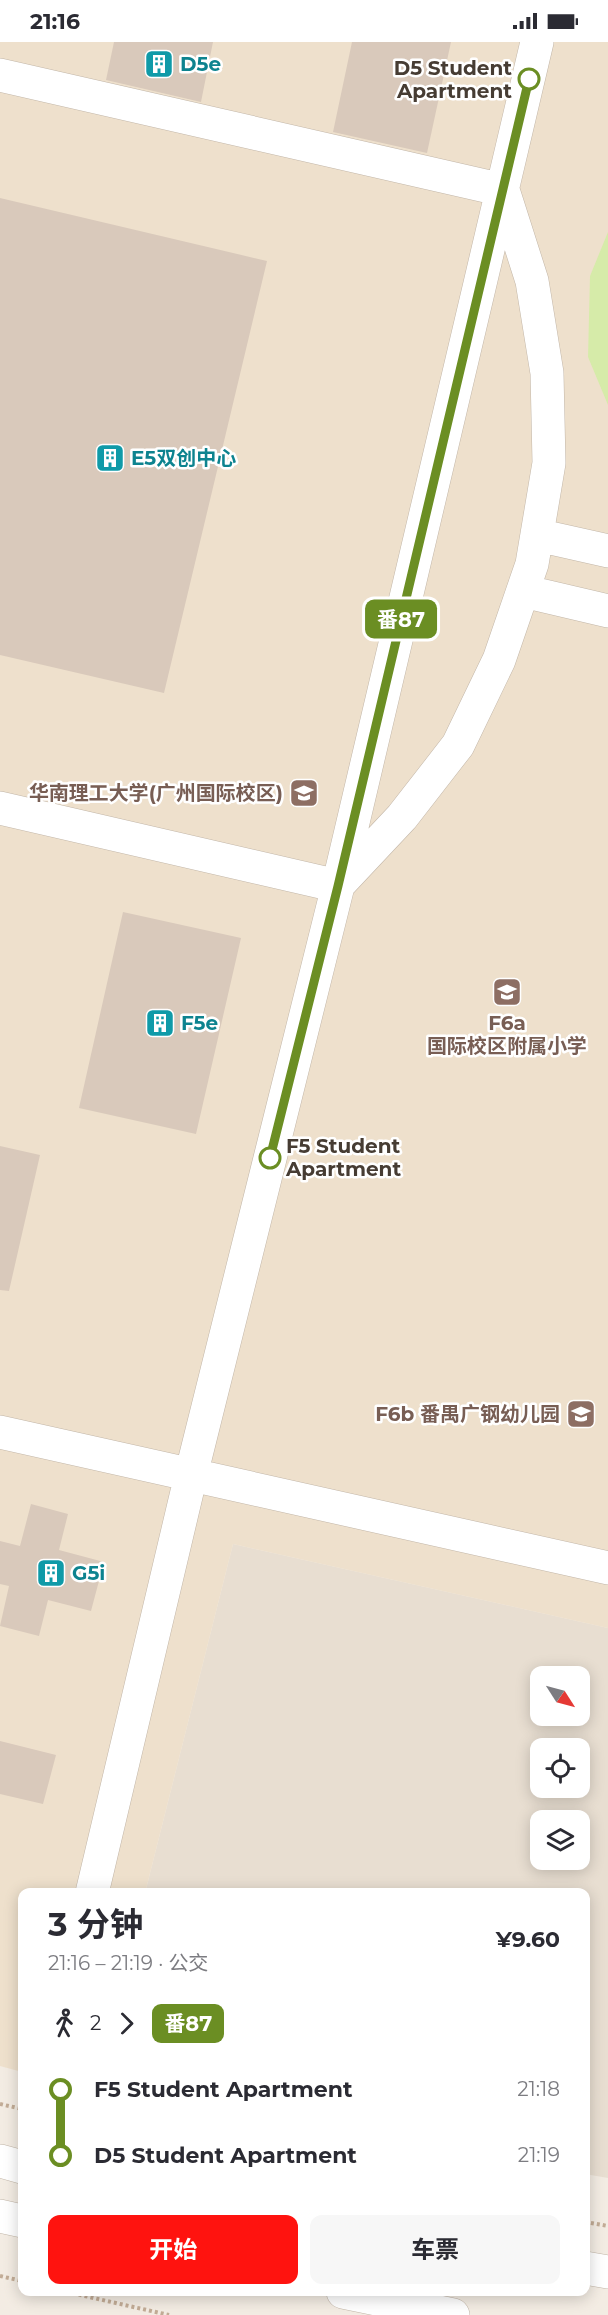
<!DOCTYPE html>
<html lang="zh">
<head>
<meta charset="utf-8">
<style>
	:root { --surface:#fff; --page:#f7f7f7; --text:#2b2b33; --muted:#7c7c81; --accent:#ff130f }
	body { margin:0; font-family:Montserrat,"Noto Sans SC",sans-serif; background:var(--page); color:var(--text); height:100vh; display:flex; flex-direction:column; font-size:22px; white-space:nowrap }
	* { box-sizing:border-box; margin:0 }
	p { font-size:20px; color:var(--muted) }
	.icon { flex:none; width:33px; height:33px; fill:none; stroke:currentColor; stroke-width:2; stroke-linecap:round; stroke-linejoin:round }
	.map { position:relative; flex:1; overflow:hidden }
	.details { position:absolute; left:18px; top:1846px; width:572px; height:408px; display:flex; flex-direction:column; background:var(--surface); border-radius:12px; box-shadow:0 3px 15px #0003 }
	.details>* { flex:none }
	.badge { padding:0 12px; border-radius:9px; font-size:21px; line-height:39px }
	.needle { width:39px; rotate:126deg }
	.tools { position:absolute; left:530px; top:1624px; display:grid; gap:12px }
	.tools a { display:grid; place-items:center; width:60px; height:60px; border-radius:12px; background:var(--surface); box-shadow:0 3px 15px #0003; font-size:30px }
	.map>.badge { position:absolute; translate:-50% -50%; box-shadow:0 0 0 3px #fff }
	.legs { display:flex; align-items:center; gap:9px; height:66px; padding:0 30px; font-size:20px }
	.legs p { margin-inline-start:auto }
	.overview { display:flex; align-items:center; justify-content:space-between; height:102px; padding:0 30px }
	h1 { font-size:33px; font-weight:700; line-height:45px }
	.primary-button { display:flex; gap:12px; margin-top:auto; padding:12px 30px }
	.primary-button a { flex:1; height:69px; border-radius:12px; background:var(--accent); color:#fff; font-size:24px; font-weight:700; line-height:69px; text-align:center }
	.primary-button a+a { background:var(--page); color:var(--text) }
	ul { padding:0 30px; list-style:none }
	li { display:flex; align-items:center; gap:21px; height:66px; font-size:22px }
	li i { display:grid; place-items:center; width:9px; height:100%; margin:0 8px; background:currentColor }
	li i::after { content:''; width:15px; height:15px; margin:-8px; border:4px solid; border-radius:50%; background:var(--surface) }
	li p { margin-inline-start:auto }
	li:first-child i { background:linear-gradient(#0000 50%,currentColor 0) }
	li:last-child i { background:linear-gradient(currentColor 50%,#0000 0) }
	.status { display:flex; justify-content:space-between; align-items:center; height:42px; padding:0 30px; background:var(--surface); direction:ltr }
	.status svg { height:16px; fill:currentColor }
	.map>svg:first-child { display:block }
</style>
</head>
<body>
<div class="status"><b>21:16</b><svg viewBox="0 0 49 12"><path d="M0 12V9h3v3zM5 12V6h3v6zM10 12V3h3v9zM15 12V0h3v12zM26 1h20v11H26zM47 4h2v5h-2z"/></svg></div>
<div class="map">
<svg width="608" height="2273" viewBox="0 0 608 2273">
	<rect width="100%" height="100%" fill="#f3ece3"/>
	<path fill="#e8ded1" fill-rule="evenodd" d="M 233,1502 L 608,1586 L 608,2136 L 585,2132 L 585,1851 L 145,1851 ZM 540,1635 L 579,1635 L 579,1674 L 540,1674 ZM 540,1707 L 579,1707 L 579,1746 L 540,1746 ZM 540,1779 L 579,1779 L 579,1818 L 540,1818 Z"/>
	<path fill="#eee0cc" d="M 0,0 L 608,0 L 608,1586 L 233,1502 L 145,1851 L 22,1851 L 22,2030 L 0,2024 Z"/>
	<path fill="#d6eba9" d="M 608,190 L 608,363 L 588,315 L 590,234 Z"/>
	<path fill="#d9c9bb" d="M 114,0 L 213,0 L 201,60 L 106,38 Z
		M 352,0 L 451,0 L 427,111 L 333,90 Z
		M 0,156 L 267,219 L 164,651 L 0,613 Z
		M 123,870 L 241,896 L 196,1092 L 79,1066 Z
		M 0,1104 L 40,1113 L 9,1249 L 0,1248 Z
		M 31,1462 L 68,1472 L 59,1508 L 104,1520 L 91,1569 L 48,1558 L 39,1594 L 0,1584 L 9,1544 L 0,1542 L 0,1499 L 20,1504 Z
		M 0,1699 L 56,1713 L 43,1762 L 0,1752 Z"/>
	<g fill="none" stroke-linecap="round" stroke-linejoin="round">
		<g stroke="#c2b6a8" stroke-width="34">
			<path id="minor" d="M 0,33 L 503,148
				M 537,493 L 608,509
				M 523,549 L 608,569
				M 0,766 L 338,844
				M 339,842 L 402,775 L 458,703 L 499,618 L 532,522 L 549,421 L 547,331 L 532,239 L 503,148
				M 0,1390 L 608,1526
				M 92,1851 L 191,1433 L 338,844 L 537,0
				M 0,2119 L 22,2125
				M 0,2174 L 22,2179
				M 585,2226 L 608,2230
				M 343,2250 L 453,2273"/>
		</g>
		<path stroke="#c2ac96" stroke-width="4" stroke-dasharray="3 3" stroke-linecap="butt" d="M 0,2062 L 22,2067
			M 585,2180 L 608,2184
			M 0,2234 L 22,2239
			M 67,2250 L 169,2273"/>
		<use href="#minor" stroke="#fff" stroke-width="33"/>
	</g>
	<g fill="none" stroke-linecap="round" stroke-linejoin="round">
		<g stroke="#fff" stroke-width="14">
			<path id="line-1" d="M 270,1116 L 338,844 L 529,37"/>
		</g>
		<use href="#line-1" stroke="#6b8e23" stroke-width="9"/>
	</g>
	<defs>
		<g id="building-square" transform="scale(1.5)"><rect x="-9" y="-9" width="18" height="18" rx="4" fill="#0f9aa8" stroke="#fff"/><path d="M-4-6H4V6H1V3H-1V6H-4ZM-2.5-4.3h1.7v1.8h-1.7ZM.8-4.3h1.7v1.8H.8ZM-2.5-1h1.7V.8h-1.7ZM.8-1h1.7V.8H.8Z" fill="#fff"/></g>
		<g id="university-square" transform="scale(1.5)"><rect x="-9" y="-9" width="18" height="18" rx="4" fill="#8d6e63" stroke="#fff"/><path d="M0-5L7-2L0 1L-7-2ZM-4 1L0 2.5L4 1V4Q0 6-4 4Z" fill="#fff"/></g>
		<g id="school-square" transform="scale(1.5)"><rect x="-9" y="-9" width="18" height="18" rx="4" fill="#8d6e63" stroke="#fff"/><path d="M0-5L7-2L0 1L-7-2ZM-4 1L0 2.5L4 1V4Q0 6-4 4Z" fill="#fff"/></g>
	</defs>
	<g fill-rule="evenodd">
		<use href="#building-square" x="159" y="22"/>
		<use href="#building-square" x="110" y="416"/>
		<use href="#university-square" x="304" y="751"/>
		<use href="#school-square" x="507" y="950"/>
		<use href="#building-square" x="160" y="981"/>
		<use href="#school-square" x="581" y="1372"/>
		<use href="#building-square" x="51" y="1531"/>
	</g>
	<g fill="#fff" stroke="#6b8e23" stroke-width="3">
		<circle cx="529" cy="37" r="10"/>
		<circle cx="270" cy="1116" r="10"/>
	</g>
	<g text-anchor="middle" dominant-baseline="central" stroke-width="5" stroke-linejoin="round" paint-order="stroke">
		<g font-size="20" font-weight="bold" fill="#0d838f" stroke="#fff" text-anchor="start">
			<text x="180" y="22">D5e</text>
			<text x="131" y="416">E5双创中心</text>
			<text x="181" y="981">F5e</text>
			<text x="72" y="1531">G5i</text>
		</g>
		<g font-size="20" font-weight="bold" fill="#463c33" stroke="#fff" text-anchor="end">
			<text x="512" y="26">D5 Student<tspan x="512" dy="23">Apartment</tspan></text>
			<text x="286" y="1104" text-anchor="start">F5 Student<tspan x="286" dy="23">Apartment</tspan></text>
		</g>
		<g font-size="20" font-weight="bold" fill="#785e54" stroke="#fff" text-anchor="end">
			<text x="283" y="751">华南理工大学(广州国际校区)</text>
			<text x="507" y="981" text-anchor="middle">F6a<tspan x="507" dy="23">国际校区附属小学</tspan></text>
			<text x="560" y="1372">F6b 番禺广钢幼儿园</text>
		</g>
	</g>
</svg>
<div class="tools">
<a><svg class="needle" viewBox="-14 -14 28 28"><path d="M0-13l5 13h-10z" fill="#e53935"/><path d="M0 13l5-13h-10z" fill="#7c7c81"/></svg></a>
<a><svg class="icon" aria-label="locate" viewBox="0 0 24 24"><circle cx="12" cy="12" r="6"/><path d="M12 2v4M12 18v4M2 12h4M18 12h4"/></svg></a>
<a><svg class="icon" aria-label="layers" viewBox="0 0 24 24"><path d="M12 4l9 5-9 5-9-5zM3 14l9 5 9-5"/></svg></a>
</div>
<b class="badge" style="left:401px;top:577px;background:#6b8e23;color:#fff">番87</b>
<section class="details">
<div class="overview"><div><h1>3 分钟</h1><p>21:16 – 21:19 · 公交</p></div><b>¥9.60</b></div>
<div class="legs"><svg class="icon" aria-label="walk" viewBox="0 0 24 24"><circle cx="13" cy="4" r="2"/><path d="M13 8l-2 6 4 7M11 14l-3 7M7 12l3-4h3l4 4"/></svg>2<svg class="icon" aria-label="forward" viewBox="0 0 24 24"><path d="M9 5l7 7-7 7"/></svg><b class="badge" style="background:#6b8e23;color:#fff">番87</b></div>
<ul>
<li><i style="color:#6b8e23"></i><b>F5 Student Apartment</b><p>21:18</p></li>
<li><i style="color:#6b8e23"></i><b>D5 Student Apartment</b><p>21:19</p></li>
</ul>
<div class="primary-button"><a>开始</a><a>车票</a></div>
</section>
</div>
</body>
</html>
